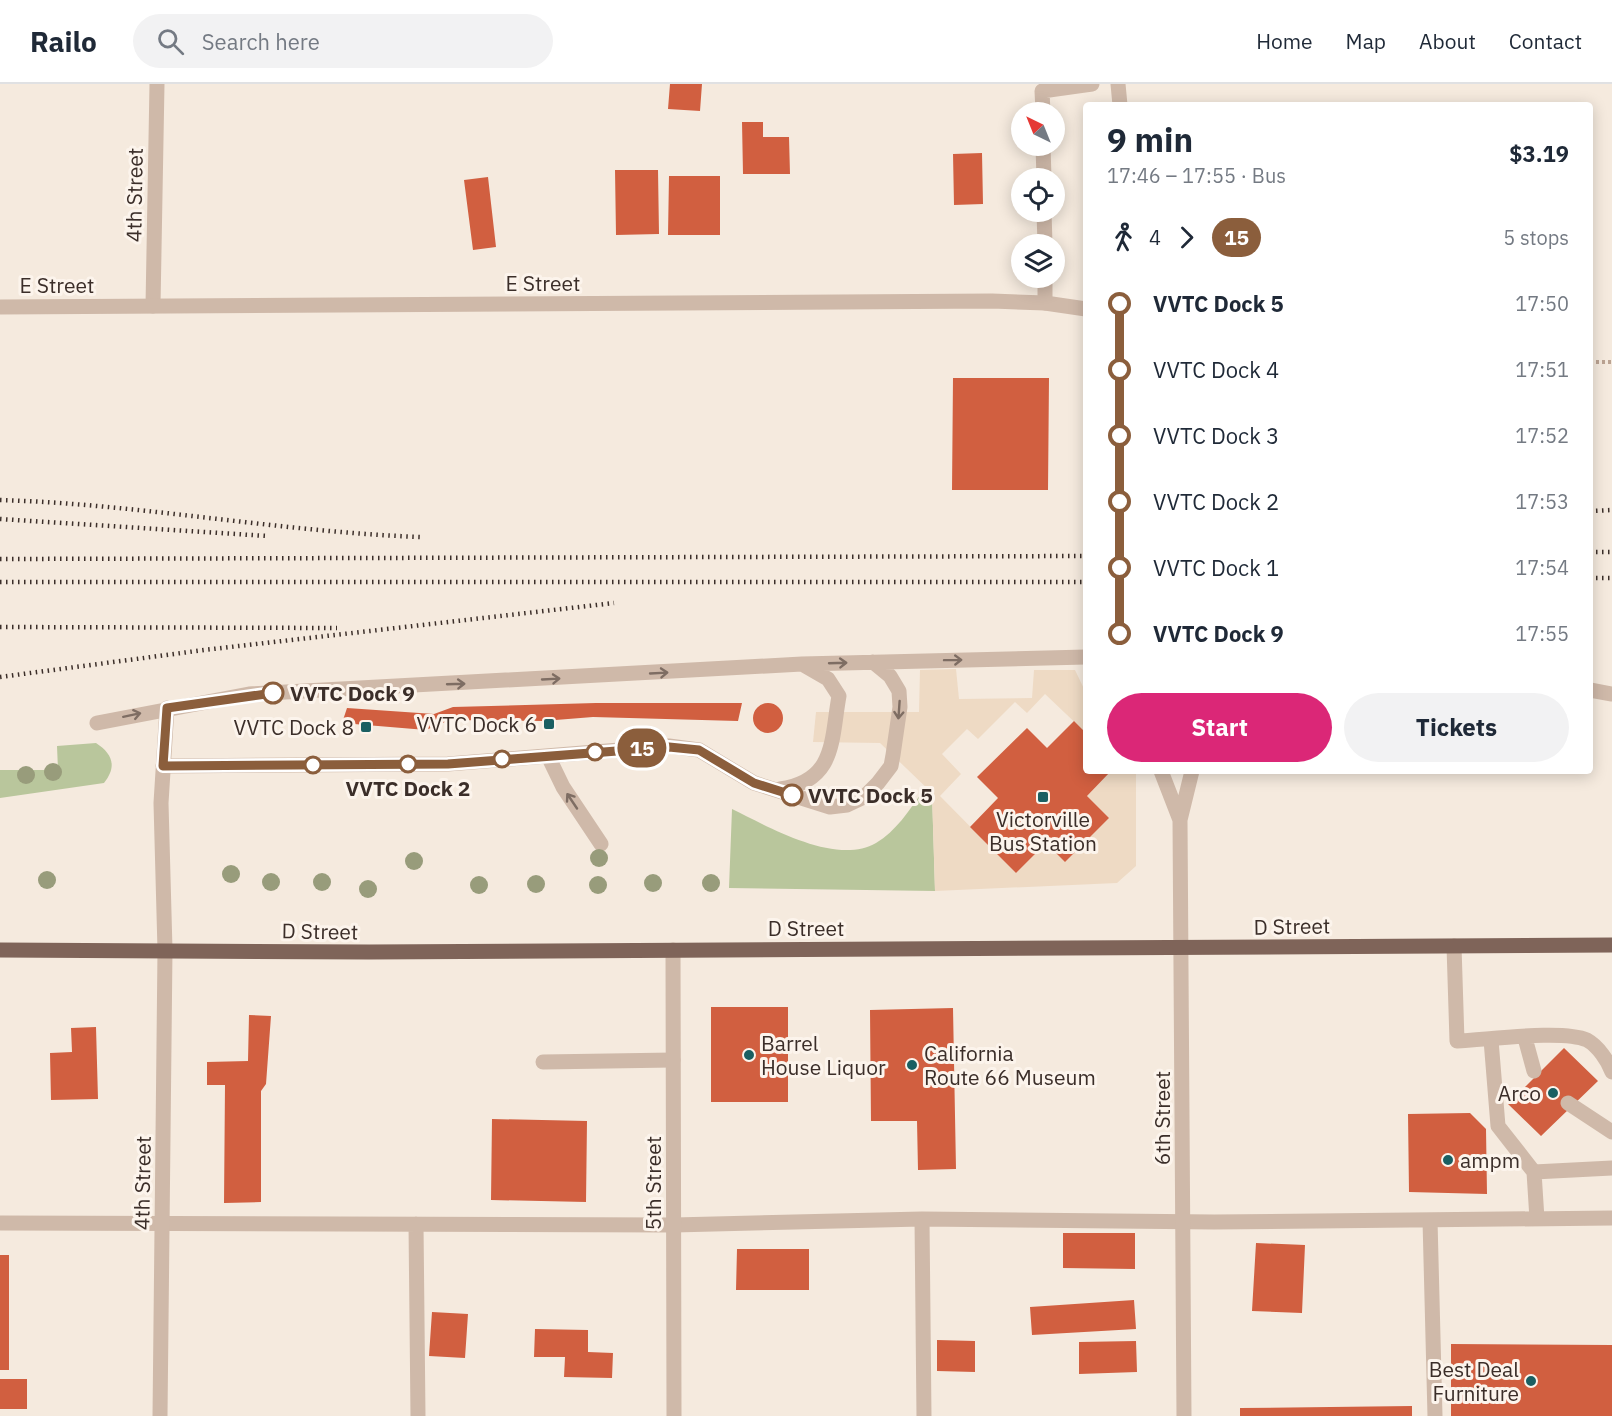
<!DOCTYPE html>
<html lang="en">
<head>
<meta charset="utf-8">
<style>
	:root { --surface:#fff; --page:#f2f2f3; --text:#1f2937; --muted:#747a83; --line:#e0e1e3; --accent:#db2777 }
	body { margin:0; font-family:"IBM Plex Sans",sans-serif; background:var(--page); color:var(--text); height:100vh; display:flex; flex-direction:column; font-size:22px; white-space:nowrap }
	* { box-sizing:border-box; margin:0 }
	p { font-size:20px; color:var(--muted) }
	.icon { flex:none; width:33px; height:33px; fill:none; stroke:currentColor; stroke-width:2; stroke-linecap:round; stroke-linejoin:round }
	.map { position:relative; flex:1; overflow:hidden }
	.drawer { position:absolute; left:1083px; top:18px; width:510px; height:672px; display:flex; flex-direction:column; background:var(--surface); border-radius:6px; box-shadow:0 3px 15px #0003 }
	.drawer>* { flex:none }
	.badge { padding:0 12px; border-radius:20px; font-size:21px; line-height:39px }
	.needle { width:39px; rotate:317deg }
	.tools { position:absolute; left:1011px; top:18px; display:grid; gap:12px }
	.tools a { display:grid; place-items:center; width:54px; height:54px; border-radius:50%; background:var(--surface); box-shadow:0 3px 15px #0003; font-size:30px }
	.map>.badge { position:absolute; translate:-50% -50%; box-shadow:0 0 0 3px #fff }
	.legs { display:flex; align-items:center; gap:9px; height:66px; padding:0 24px; font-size:20px }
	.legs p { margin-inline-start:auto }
	.summary { display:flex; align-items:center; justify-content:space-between; height:102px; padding:0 24px }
	h1 { font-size:33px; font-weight:700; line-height:45px }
	.button { display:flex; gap:12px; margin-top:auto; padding:12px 24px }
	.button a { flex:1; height:69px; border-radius:36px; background:var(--accent); color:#fff; font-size:24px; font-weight:700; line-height:69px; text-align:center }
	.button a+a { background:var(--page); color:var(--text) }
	ul { padding:0 24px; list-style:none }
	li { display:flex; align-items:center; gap:21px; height:66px; font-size:22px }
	li i { display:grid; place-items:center; width:9px; height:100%; margin:0 8px; background:currentColor }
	li i::after { content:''; width:15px; height:15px; margin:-8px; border:4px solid; border-radius:50%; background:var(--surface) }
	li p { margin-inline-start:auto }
	li:first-child i { background:linear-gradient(#0000 50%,currentColor 0) }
	li:last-child i { background:linear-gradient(currentColor 50%,#0000 0) }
	header { display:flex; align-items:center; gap:36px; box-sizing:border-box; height:84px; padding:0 30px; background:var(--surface); border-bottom:2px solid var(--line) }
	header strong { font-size:28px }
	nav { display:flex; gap:33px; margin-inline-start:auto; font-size:21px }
	.search { width:420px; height:54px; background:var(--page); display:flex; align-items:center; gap:15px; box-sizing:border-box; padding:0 21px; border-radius:33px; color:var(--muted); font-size:22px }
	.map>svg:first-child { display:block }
</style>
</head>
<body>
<header>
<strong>Railo</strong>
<div class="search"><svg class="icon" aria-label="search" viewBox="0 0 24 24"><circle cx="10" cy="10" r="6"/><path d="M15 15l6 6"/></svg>Search here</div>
<nav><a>Home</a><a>Map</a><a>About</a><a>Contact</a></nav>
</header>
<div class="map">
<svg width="1612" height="1332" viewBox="0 0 1612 1332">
	<rect width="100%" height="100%" fill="#f5eade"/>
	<path fill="#b9c69c" d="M 96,659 C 113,670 117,683 104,699 L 0,714 L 0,686 L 58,686 L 57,662 Z
		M 922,708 L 932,709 L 935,807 L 729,804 L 732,725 C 769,743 836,782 876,759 C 896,747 909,727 922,708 Z"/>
	<path fill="#eedac4" d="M 956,585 L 959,615 L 1032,614 L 1034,586 L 1075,586 L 1086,609 L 1086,649 L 1045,610 L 1027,629 L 1015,618 L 978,655 L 967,645 L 942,670 L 961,690 L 940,712 L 1016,789 L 1046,759 L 1065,777 L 1109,734 L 1087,712 L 1111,687 L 1136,687 L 1136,782 L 1117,799 L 935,807 L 932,709 L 880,659 L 813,658 L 816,628 L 919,628 L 920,586 Z"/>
	<path fill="#d15f40" d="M 670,0 L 702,0 L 700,27 L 668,25 Z
		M 742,38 L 763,38 L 763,53 L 789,53 L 790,90 L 743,90 Z
		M 982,69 L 983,120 L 954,121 L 953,70 Z
		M 615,86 L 658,86 L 659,150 L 616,151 Z
		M 669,92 L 720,92 L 720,151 L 668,151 Z
		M 488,93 L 496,163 L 473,166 L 464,96 Z
		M 953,294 L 1049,294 L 1048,406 L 952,406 Z
		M 596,619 L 742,619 L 738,637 L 593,633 L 543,637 L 450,636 L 426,646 L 342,639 L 347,624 L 434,630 L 453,623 Z
		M753 634a15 15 0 1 1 30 0a15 15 0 1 1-30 0Z
		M 1074,637 L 1086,649 L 1086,687 L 1111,687 L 1087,712 L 1109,734 L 1065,778 L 1046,759 L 1016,789 L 970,743 L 998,714 L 977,693 L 1027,644 L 1047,664 Z
		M 711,923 L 788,923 L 788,1018 L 711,1018 Z
		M 953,924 L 956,1085 L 918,1086 L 917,1037 L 871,1037 L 870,926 Z
		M 249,931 L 271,932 L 266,1000 L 261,1007 L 261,1118 L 224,1119 L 225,1001 L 207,1001 L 207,978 L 248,977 Z
		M 96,943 L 98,1015 L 51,1016 L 50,969 L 72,968 L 71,944 Z
		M 1564,964 L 1598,997 L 1541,1052 L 1508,1020 Z
		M 1470,1029 L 1486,1045 L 1487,1110 L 1409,1108 L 1408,1030 Z
		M 492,1035 L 587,1037 L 586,1118 L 491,1116 Z
		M 1063,1149 L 1135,1149 L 1135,1185 L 1063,1184 Z
		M 1256,1159 L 1305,1161 L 1302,1229 L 1252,1227 Z
		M 737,1165 L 809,1165 L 809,1206 L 736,1206 Z
		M 0,1171 L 9,1171 L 9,1286 L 0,1286 Z
		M 1134,1216 L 1136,1245 L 1032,1251 L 1030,1223 Z
		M 432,1228 L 468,1230 L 465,1274 L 429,1272 Z
		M 535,1245 L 588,1246 L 588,1268 L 613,1269 L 612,1294 L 564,1293 L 565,1273 L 534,1273 Z
		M 937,1256 L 975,1257 L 975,1288 L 937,1287 Z
		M 1136,1257 L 1137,1288 L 1079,1290 L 1079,1258 Z
		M 1451,1260 L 1612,1261 L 1612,1332 L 1451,1332 Z
		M 0,1295 L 27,1295 L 27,1325 L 0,1325 Z
		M 1412,1322 L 1412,1332 L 1240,1332 L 1240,1324 Z"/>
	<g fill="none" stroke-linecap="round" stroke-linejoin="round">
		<path stroke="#bba392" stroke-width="4" stroke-dasharray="3 3" stroke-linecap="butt" d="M 1590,278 L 1612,278"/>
		<path stroke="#cfb9a9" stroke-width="15" d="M 1118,0 L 1120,21
			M 1043,28 L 1042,7 L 1092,0
			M 1043,62 L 1044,94
			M 1044,128 L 1045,160
			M 1045,194 L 1045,219
			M 1590,606 L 1612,610
			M 97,639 L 249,610 L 802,580 L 1086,573
			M 548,672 L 563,703 L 601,760
			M 163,682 L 448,680 L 669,662 L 699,666 L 754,699 L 830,723 L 847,721 L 864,713 L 878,699 L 891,682 L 893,671 L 900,623 L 899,607 L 890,592 L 873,578
			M 780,705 C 836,697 831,656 839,612 L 828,595 L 802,580
			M 1454,862 L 1457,957 C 1486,956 1563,945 1587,956 C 1598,962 1608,977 1612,988
			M 165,866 L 161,719 L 167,624
			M 1525,954 L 1534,987
			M 1491,956 L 1498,1042 L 1534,1088 L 1537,1135
			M 543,978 L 673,976
			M 1568,1019 L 1612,1048
			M 1534,1088 L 1612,1084
			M 922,1135 L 924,1332
			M 1430,1136 L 1435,1332
			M 0,1139 L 674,1141 L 922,1135 L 1214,1138 L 1612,1134
			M 416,1140 L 418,1332"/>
		<path stroke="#cfb9a9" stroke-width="15" d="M 153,222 L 157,0
			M 673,866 L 674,1332
			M 160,1332 L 165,866"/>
		<path stroke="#cfb9a9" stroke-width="15" d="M 0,223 L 992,217 L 1045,219 L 1086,225
			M 1161,687 L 1180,736
			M 1184,1332 L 1180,736 L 1192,687"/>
		<path stroke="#7f6459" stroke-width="15" d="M 0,866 L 369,868 L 1612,861"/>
		<path stroke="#3b2e29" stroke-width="4.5" stroke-dasharray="1.5 4.5" stroke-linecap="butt" d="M 0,416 C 141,420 280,448 421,453
			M 1590,427 L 1612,426
			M 0,435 L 267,452
			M 1590,468 L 1612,468
			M 0,475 L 1086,472
			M 1590,494 L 1612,494
			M 0,498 L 1086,498
			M 0,543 L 337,544
			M 0,593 L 204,566 L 614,519"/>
	</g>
	<g fill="#989c7b">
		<circle cx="53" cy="688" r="9"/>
		<circle cx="26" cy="691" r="9"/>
		<circle cx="599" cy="774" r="9"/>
		<circle cx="414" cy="777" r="9"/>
		<circle cx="231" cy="790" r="9"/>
		<circle cx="47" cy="796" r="9"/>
		<circle cx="271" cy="798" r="9"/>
		<circle cx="322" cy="798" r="9"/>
		<circle cx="653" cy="799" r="9"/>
		<circle cx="711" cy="799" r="9"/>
		<circle cx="536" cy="800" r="9"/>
		<circle cx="479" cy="801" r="9"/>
		<circle cx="598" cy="801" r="9"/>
		<circle cx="368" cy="805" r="9"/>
	</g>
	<defs><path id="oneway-shaft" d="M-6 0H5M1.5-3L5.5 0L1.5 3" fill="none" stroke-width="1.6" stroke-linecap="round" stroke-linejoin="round" transform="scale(1.5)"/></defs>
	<g stroke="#7e6d63">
		<use href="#oneway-shaft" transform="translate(953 576) rotate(-1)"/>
		<use href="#oneway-shaft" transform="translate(838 579) rotate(-2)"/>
		<use href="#oneway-shaft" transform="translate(659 589) rotate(-3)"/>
		<use href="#oneway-shaft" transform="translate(551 595) rotate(-3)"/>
		<use href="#oneway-shaft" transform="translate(456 600) rotate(-2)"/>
		<use href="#oneway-shaft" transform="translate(899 626) rotate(94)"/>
		<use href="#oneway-shaft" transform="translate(132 631) rotate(-12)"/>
		<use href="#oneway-shaft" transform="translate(572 717) rotate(-124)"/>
	</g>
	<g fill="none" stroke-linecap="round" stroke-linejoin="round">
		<g stroke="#fff" stroke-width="14">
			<path id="line-1" d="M 273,609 L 167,624 L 163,682 L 448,680 L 669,663 L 699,666 L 754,699 L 792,711"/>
		</g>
		<use href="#line-1" stroke="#8b5e3c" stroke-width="9"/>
	</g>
	<g fill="#fff" stroke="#8b5e3c" stroke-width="3">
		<circle cx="273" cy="609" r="10"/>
		<circle cx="595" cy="668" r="8"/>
		<circle cx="502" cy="675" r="8"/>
		<circle cx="408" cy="680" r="8"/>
		<circle cx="313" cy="681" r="8"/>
		<circle cx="792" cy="711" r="10"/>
	</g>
	<g fill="#1a5f62" stroke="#fcf4ec" stroke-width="2">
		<rect x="543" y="634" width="12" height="12" rx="3"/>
		<rect x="360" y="637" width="12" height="12" rx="3"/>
		<rect x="1037" y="707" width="12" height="12" rx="3"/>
		<circle cx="749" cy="971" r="6"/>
		<circle cx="912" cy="981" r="6"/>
		<circle cx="1553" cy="1009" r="6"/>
		<circle cx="1448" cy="1076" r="6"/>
		<circle cx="1531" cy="1297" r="6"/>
	</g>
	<g text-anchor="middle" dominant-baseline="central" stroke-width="6" stroke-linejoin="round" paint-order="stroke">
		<g font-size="21" fill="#3b2e29" stroke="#fcf4ec">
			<text transform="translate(134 111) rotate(-89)">4th Street</text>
			<text x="543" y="199">E Street</text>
			<text x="57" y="201">E Street</text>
			<text transform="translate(1292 842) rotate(-1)">D Street</text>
			<text x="806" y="844">D Street</text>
			<text transform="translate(320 847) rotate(1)">D Street</text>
			<text transform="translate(1162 1034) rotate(-90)">6th Street</text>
			<text transform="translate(142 1099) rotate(-89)">4th Street</text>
			<text transform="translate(653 1099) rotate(-90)">5th Street</text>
		</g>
		<g font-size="21" font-weight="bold" fill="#3b2e29" stroke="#fcf4ec" text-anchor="start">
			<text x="290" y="609">VVTC Dock 9</text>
			<text x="408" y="704" text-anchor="middle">VVTC Dock 2</text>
			<text x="808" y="711">VVTC Dock 5</text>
		</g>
		<g font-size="21" fill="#3b2e29" stroke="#fcf4ec" text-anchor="end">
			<text x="537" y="640">VVTC Dock 6</text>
			<text x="354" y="643">VVTC Dock 8</text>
			<text x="1043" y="735" text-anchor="middle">Victorville<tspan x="1043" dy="24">Bus Station</tspan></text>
			<text x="761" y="959" text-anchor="start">Barrel<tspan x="761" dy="24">House Liquor</tspan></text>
			<text x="924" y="969" text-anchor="start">California<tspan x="924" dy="24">Route 66 Museum</tspan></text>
			<text x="1541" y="1009">Arco</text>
			<text x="1460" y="1076" text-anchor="start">ampm</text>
			<text x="1519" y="1285">Best Deal<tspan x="1519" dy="24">Furniture</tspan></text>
		</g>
	</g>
</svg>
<div class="tools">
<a><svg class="needle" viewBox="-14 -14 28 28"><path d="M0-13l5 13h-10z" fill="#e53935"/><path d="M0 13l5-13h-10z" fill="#747a83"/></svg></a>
<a><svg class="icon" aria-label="locate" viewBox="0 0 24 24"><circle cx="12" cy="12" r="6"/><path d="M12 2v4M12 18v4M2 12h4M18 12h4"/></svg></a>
<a><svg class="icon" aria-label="layers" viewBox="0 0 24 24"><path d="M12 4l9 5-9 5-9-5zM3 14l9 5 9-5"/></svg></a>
</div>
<b class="badge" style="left:642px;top:664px;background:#8b5e3c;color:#fff">15</b>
<section class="drawer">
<div class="summary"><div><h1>9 min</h1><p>17:46 – 17:55 · Bus</p></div><b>$3.19</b></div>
<div class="legs"><svg class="icon" aria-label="walk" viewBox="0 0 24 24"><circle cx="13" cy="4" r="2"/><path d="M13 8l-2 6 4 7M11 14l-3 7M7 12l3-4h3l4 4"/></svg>4<svg class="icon" aria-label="forward" viewBox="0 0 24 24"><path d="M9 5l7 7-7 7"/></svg><b class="badge" style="background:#8b5e3c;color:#fff">15</b><p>5 stops</p></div>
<ul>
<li><i style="color:#8b5e3c"></i><b>VVTC Dock 5</b><p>17:50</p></li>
<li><i style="color:#8b5e3c"></i><span>VVTC Dock 4</span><p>17:51</p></li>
<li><i style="color:#8b5e3c"></i><span>VVTC Dock 3</span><p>17:52</p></li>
<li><i style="color:#8b5e3c"></i><span>VVTC Dock 2</span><p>17:53</p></li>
<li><i style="color:#8b5e3c"></i><span>VVTC Dock 1</span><p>17:54</p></li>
<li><i style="color:#8b5e3c"></i><b>VVTC Dock 9</b><p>17:55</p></li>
</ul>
<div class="button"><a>Start</a><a>Tickets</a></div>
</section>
</div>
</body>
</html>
